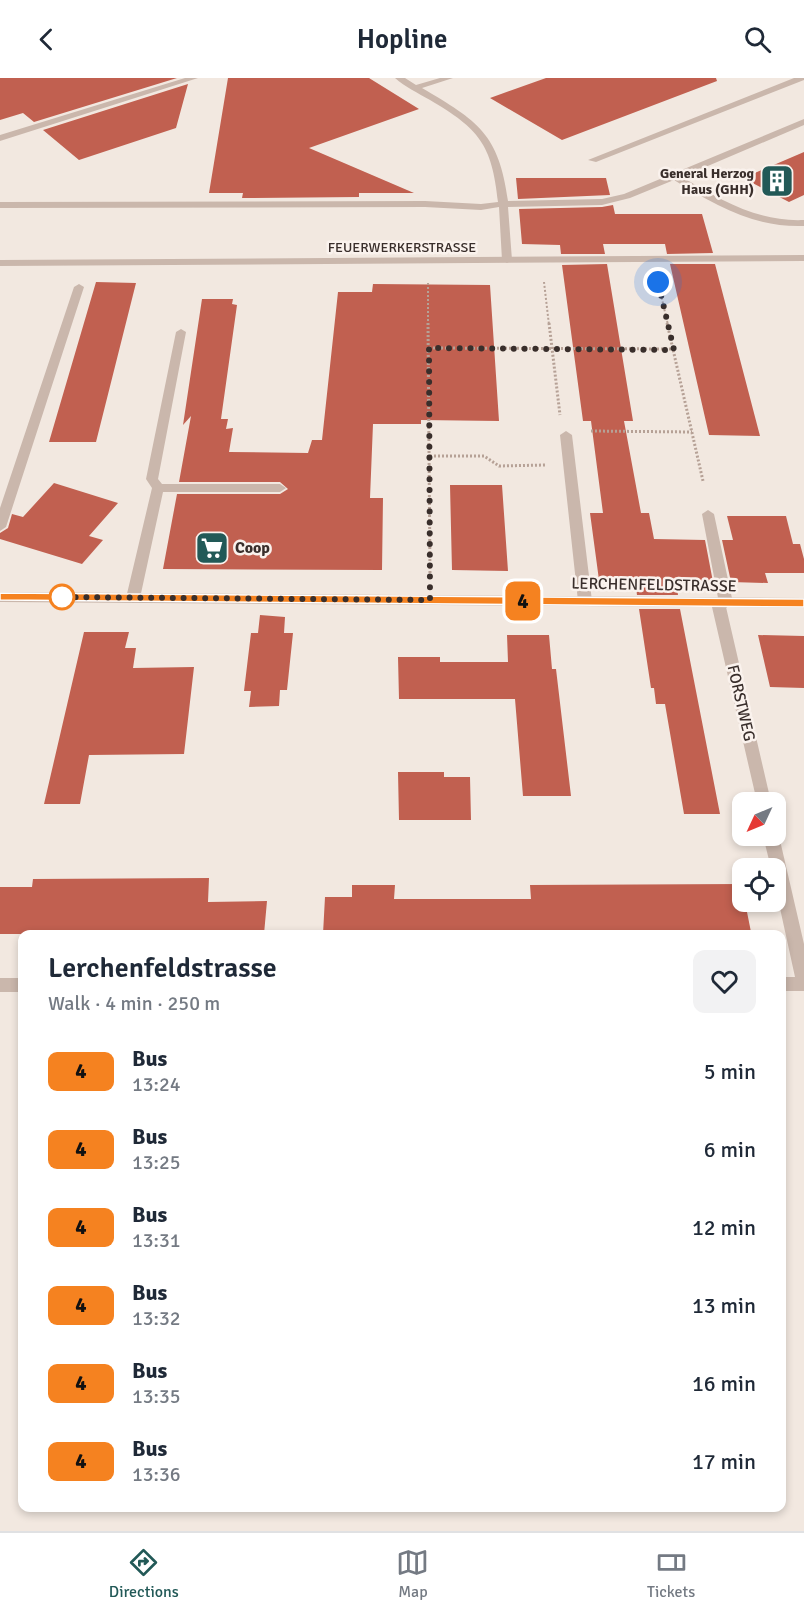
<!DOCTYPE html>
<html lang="en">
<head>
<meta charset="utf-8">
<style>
	:root { --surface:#fff; --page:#f2f2f3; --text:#1f2937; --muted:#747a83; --line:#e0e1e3; --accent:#225957 }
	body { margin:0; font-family:Signika,sans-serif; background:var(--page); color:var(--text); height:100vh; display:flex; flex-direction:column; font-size:22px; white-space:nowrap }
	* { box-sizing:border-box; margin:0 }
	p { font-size:20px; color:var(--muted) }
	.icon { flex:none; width:33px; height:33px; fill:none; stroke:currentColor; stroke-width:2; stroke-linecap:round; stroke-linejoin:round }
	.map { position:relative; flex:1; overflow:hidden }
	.drawer { position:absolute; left:18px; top:852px; width:768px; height:582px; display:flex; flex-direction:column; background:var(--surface); border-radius:12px; box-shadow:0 3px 9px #0003 }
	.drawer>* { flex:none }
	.badge { padding:0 12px; border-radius:9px; font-size:21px; line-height:39px }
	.needle { width:39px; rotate:226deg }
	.fabs { position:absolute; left:732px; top:714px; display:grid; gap:12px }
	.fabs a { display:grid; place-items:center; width:54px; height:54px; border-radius:12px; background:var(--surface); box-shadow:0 3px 9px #0003; font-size:30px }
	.you { position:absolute; width:30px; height:30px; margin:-15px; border:4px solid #fff; border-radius:50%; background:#1a73e8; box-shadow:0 0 0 9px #1a73e833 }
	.map>.badge { position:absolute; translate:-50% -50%; box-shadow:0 0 0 3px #fff }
	.round { display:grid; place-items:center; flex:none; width:63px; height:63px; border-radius:12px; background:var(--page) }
	.summary { display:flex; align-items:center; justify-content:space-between; height:102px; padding:0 30px }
	h1 { font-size:28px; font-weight:600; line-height:45px }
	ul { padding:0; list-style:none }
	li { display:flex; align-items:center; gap:18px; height:78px; padding:0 30px }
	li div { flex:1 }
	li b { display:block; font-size:22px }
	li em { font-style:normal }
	li .badge { min-width:66px; font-weight:700; text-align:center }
	header { display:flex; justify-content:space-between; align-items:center; height:78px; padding:0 30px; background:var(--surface); font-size:27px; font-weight:600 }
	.tab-bar { display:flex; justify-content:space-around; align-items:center; height:84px; border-top:2px solid var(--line); background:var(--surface); font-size:16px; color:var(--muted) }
	.tab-bar a { display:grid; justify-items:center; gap:3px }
	.tab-bar .active { color:var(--accent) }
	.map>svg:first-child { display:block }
</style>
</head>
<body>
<header><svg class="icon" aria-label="back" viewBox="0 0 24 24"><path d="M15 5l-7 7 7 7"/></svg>Hopline<svg class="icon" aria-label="search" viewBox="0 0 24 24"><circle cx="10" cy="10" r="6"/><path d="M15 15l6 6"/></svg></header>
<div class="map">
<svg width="804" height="1453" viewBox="0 0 804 1453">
	<rect width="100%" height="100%" fill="#f2e8e0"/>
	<path fill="#c16050" d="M 0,0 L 177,0 L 34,44 L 23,35 L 0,42 Z
		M 228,0 L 369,0 L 419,31 L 309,70 L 414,115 L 359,115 L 359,119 L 242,120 L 243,115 L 209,115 Z
		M 546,0 L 716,0 L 717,3 L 562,62 L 490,20 Z
		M 188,6 L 176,50 L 79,82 L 43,52 Z
		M 804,74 L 804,117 L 789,124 L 743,100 Z
		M 516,100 L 606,100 L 610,117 L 518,121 Z
		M 613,127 L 615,136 L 702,136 L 713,175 L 667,176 L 665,166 L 603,166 L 605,176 L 561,176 L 560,167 L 522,166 L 519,131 L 602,129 Z
		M 607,186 L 633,343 L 624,343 L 641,435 L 649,435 L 654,461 L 705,462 L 713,504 L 676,504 L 678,517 L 637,517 L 635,503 L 599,502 L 590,435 L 603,435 L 591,343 L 583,343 L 562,187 Z
		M 670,186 L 715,186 L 760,358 L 709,357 Z
		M 96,204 L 136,205 L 96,364 L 49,364 Z
		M 373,206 L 490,207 L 499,343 L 421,342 L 421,346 L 373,346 L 370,420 L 383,420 L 382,492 L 163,491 L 177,416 L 280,416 L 288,411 L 280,404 L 179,404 L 191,338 L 183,347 L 202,221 L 233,221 L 232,226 L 237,227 L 221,341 L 228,341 L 226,351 L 233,350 L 229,374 L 308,375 L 312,362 L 322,362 L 338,214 L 372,214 Z
		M 54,405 L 118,425 L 89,458 L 103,462 L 82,486 L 0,461 L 0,455 L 8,450 L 12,436 L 23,439 Z
		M 450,407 L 502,407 L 508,493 L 452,492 Z
		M 727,438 L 786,438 L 793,466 L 800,466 L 804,481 L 804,495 L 765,495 L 768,505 L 731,504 L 722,462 L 733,462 Z
		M 639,531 L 680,531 L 720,736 L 684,736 L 665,626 L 656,626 L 654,610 L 651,610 Z
		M 260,537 L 285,539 L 284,555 L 293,555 L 287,612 L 280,612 L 279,628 L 249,629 L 251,613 L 244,613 L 251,555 L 258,555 Z
		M 84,554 L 129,554 L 125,570 L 136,570 L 133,590 L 194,589 L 184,676 L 89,677 L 80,726 L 44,726 Z
		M 507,557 L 549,557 L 552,591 L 556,591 L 571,718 L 523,718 L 515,621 L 399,621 L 398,579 L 440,579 L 440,584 L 508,584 Z
		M 758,557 L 804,558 L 804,610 L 770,609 Z
		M 398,694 L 444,694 L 444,699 L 470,699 L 471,742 L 399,742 Z
		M 209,800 L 208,824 L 267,823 L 264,856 L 0,856 L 0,809 L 32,809 L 33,801 Z
		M 742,806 L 742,824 L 745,824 L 751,854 L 631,856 L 630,852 L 479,853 L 479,856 L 323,856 L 325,819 L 352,819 L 352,807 L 395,807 L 394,821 L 531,821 L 530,807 Z"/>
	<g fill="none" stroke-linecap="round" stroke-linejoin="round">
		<path stroke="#b6a196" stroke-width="2" stroke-dasharray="2 2" stroke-linecap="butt" d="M 544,204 L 549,247
			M 658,204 L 668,247
			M 428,205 L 428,247"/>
		<path stroke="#b6a196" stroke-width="3" stroke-dasharray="2 2" stroke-linecap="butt" d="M 428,245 L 430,497
			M 549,245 L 560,337
			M 667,245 L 703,403
			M 429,270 L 674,271
			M 591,353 L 692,354
			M 430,378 L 484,378 L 499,388 L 545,387"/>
		<path fill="#cab7ac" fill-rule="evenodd" d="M 185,0 L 198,0 L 0,63 L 0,57 Z
			M 395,0 L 405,0 L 416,7 L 440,0 L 453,0 L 422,10 C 478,43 499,56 508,123 L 602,121 L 624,116 L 804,41 L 804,47 L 682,99 C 721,122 757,144 804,142 L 804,148 C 754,150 715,127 674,102 L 630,120 L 602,127 L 508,129 L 512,182 L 507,185 L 502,182 L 499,129 L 481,132 L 425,129 L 0,130 L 0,124 L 425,123 L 481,126 L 498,124 C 492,66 479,51 430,22 C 418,15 405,9 395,0 Z
			M 794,0 L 804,0 L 804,2 L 596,84 L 588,82 Z
			M 79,206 L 84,209 L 6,449 L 0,453 L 0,430 L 74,209 Z
			M 181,251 L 186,254 L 158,401 L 162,406 L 280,406 L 286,410 L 280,414 L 163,414 L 140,520 L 133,525 L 126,520 L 152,410 L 146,401 L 176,254 Z
			M 566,353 L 572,357 L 592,523 L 585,528 L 578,523 L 560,357 Z
			M 708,432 L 714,436 L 733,525 L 726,530 L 719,525 L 702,436 Z"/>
		<path fill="#cab7ac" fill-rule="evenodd" d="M 804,177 L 804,183 L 0,188 L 0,182 Z
			M 0,514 L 804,520 L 804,530 L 726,529 L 771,724 L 757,724 L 712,529 L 0,524 Z
			M 776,753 L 779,758 L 804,866 L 804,913 L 782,913 L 782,899 L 795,899 L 776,812 L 776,790 L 771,790 L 763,758 L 776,758 Z
			M 0,900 L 22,900 L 22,914 L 0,914 Z"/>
	</g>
	<path fill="#f58220" stroke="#fff" stroke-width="1.5" d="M 0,515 L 804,521 L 804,529 L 0,522 Z"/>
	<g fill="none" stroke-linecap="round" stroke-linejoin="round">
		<path stroke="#392e2b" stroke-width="6" stroke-dasharray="0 10.8" d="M 62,519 L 58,519 L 430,522 L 429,270 L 674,272 L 658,204"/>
	</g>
	<defs>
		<g id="building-square" transform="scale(1.725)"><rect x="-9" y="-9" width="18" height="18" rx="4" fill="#225957" stroke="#faf2ed"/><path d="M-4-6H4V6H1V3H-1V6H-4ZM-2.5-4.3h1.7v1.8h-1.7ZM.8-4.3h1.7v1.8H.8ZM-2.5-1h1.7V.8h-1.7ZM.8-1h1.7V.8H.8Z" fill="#fff"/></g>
		<g id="supermarket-square" transform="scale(1.725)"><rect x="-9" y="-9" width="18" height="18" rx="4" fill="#225957" stroke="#faf2ed"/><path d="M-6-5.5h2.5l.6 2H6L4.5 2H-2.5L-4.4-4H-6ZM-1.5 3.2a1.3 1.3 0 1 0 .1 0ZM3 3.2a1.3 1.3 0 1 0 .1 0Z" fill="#fff"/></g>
	</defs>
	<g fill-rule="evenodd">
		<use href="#building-square" x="777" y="103"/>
		<use href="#supermarket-square" x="212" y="470"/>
	</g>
	<circle fill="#fff" stroke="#f58220" stroke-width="3" cx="62" cy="519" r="12"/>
	<g text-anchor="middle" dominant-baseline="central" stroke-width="5" stroke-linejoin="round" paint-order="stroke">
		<g font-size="14" font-weight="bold" fill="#392e2b" stroke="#faf2ed" text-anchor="end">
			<text x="754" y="95">General Herzog<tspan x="754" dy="16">Haus (GHH)</tspan></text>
		</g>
		<g font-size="14" fill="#392e2b" stroke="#faf2ed">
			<text x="402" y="169">FEUERWERKERSTRASSE</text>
		</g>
		<g font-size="16" font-weight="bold" fill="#392e2b" stroke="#faf2ed" text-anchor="start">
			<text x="235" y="470">Coop</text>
		</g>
		<g font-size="16" fill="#392e2b" stroke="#faf2ed">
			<text transform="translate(654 507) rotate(1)">LERCHENFELDSTRASSE</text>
			<text transform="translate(741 625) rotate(77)">FORSTWEG</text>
		</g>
	</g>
</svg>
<div class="fabs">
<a><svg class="needle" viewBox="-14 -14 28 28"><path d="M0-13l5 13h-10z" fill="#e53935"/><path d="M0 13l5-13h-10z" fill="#747a83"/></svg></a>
<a><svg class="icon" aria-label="locate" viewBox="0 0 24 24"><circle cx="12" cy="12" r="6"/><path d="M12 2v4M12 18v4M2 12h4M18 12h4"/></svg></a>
</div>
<div class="you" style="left:658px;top:204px"></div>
<b class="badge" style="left:523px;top:523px;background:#f58220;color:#111">4</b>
<section class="drawer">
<div class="summary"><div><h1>Lerchenfeldstrasse</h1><p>Walk · 4 min · 250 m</p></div><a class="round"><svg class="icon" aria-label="heart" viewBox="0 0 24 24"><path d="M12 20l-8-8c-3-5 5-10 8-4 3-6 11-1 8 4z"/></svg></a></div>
<ul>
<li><span class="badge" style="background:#f58220;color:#111">4</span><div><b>Bus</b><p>13:24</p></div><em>5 min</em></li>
<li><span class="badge" style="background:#f58220;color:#111">4</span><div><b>Bus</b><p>13:25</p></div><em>6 min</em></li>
<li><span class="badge" style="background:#f58220;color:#111">4</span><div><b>Bus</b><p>13:31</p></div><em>12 min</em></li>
<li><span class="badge" style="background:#f58220;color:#111">4</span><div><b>Bus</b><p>13:32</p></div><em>13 min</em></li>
<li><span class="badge" style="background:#f58220;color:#111">4</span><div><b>Bus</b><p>13:35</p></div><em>16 min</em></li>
<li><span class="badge" style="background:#f58220;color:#111">4</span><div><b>Bus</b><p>13:36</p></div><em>17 min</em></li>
</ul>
</section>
</div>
<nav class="tab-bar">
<a class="active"><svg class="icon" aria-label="directions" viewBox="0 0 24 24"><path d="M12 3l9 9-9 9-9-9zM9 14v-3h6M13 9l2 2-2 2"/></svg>Directions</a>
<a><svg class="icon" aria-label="map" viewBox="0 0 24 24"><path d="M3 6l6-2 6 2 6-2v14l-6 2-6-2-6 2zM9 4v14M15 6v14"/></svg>Map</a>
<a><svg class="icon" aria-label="tickets" viewBox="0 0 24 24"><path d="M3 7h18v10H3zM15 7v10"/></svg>Tickets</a>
</nav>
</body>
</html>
